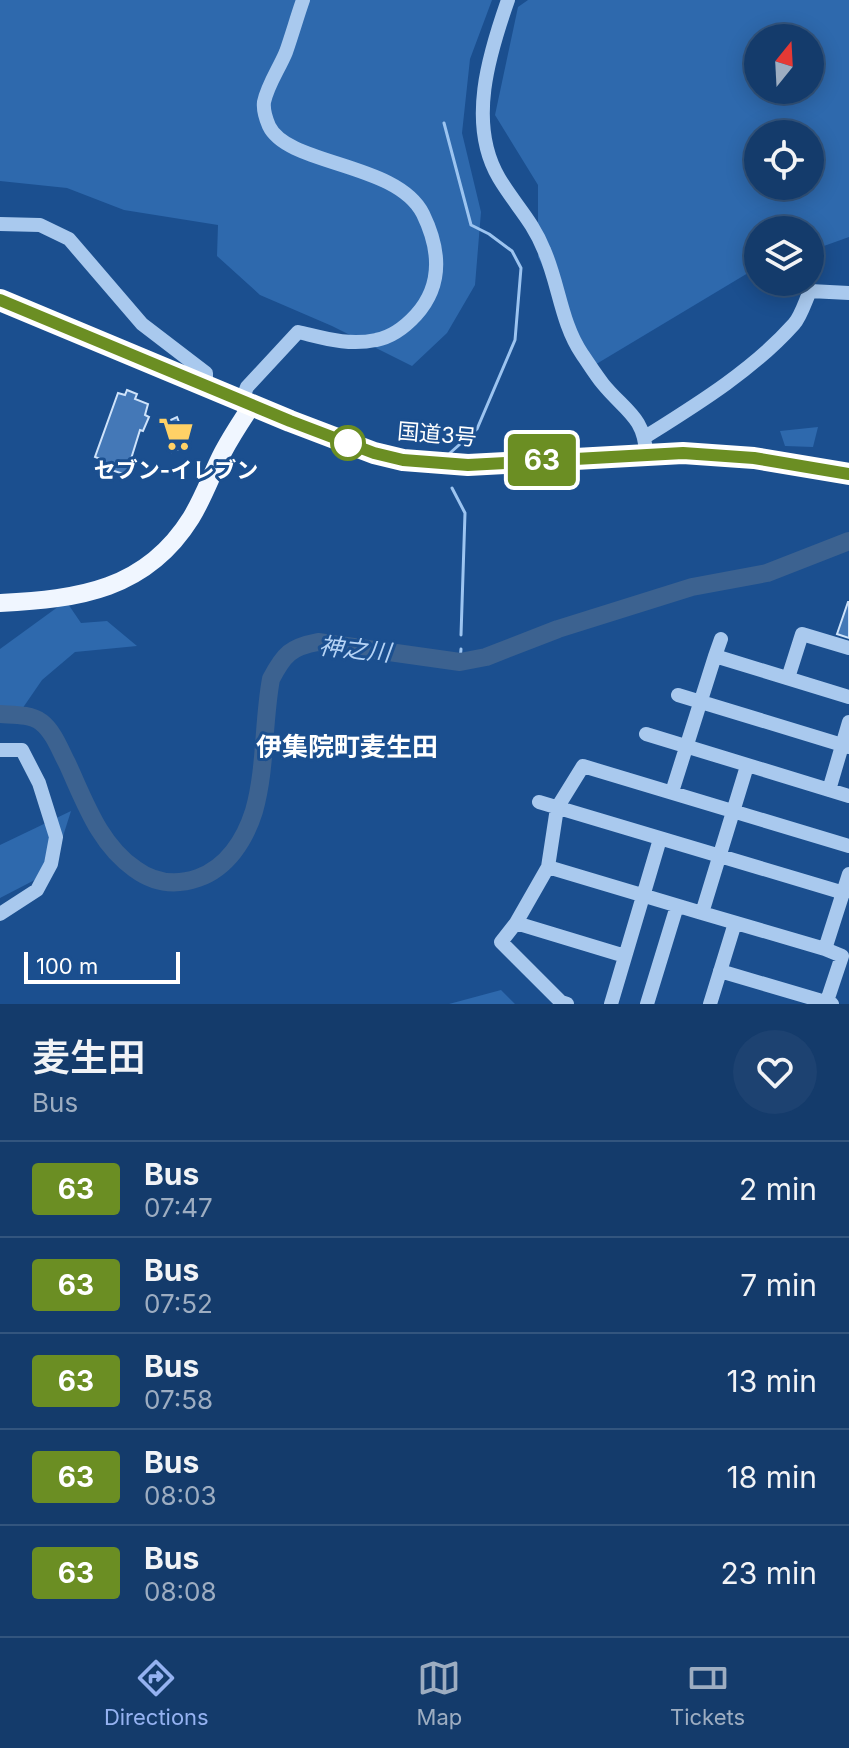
<!DOCTYPE html>
<html lang="en">
<head>
<meta charset="utf-8">
<style>
	:root { --surface:#143b6b; --page:#1d4271; --text:#f1f3f6; --muted:#9dadc1; --line:#33557e; --accent:#95b2f1 }
	body { margin:0; font-family:Inter,"Noto Sans JP",sans-serif; background:var(--page); color:var(--text); height:100vh; display:flex; flex-direction:column; font-size:30px; white-space:nowrap }
	* { box-sizing:border-box; margin:0 }
	p { font-size:26px; color:var(--muted) }
	.icon { flex:none; width:44px; height:44px; fill:none; stroke:currentColor; stroke-width:2; stroke-linecap:round; stroke-linejoin:round }
	.map { position:relative; height:1004px; overflow:hidden }
	.panel { display:flex; flex-direction:column; background:var(--surface); flex:1 }
	.panel>* { flex:none }
	.badge { padding:0 16px; border-radius:6px; font-size:28px; line-height:52px }
	.needle { width:52px; rotate:18deg }
	.controls { position:absolute; left:744px; top:24px; display:grid; gap:16px }
	.controls a { display:grid; place-items:center; width:80px; height:80px; border-radius:50%; background:var(--surface); box-shadow:0 4px 20px #0003,0 0 0 2px var(--line); font-size:40px }
	.scale { position:absolute; left:24px; bottom:20px; width:156px; box-sizing:border-box; padding-left:8px; border:4px solid #fff; border-top:0; font-size:22px; line-height:28px; white-space:nowrap; color:#fff; -webkit-text-stroke:6px #1b4f8f; paint-order:stroke }
	.map>.badge { position:absolute; translate:-50% -50%; box-shadow:0 0 0 4px #fff }
	.round { display:grid; place-items:center; flex:none; width:84px; height:84px; border-radius:42px; background:var(--page) }
	.overview { display:flex; align-items:center; justify-content:space-between; height:136px; padding:0 32px }
	h1 { font-size:38px; font-weight:600; line-height:60px }
	ul { padding:0; list-style:none }
	li { display:flex; align-items:center; gap:24px; height:96px; padding:0 32px; border-top:2px solid var(--line) }
	li div { flex:1 }
	li b { display:block; font-size:30px }
	li em { font-style:normal }
	li .badge { min-width:88px; font-weight:700; text-align:center }
	.tabs { display:flex; justify-content:space-around; align-items:center; height:112px; border-top:2px solid var(--line); background:var(--surface); font-size:22px; color:var(--muted) }
	.tabs a { display:grid; justify-items:center; gap:4px }
	.tabs .current { color:var(--accent) }
	.map>svg:first-child { display:block }
</style>
</head>
<body>
<div class="map">
<svg width="849" height="1004" viewBox="0 0 849 1004">
	<rect width="100%" height="100%" fill="#1b4f8f"/>
	<path fill="#2e69ad" fill-rule="evenodd" d="M 0,0 L 492,0 L 470,59 L 462,133 L 481,212 L 475,285 L 447,333 L 412,366 L 332,326 L 260,295 L 217,256 L 218,225 L 124,210 L 67,188 L 0,181 Z
		M 528,0 L 849,0 L 849,237 L 810,251 L 810,230 L 758,230 L 758,269 L 748,273 L 593,366 L 538,257 L 538,185 L 495,115 L 518,7 ZM 758,38 L 810,38 L 810,90 L 758,90 ZM 758,134 L 810,134 L 810,186 L 758,186 Z
		M 818,427 L 813,447 L 785,446 L 780,431 Z
		M 66,601 L 81,623 L 107,621 L 137,646 L 75,652 L 42,680 L 20,712 L 0,716 L 0,649 Z
		M 71,811 L 52,871 L 0,898 L 0,845 Z
		M 501,990 L 515,1004 L 449,1004 Z"/>
	<g fill="none" stroke-linecap="round" stroke-linejoin="round">
		<path stroke="#9cc4f0" stroke-width="3" d="M 444,123 L 471,225 L 489,234 L 512,251 L 521,268 L 515,340 L 477,429 L 450,453
			M 452,488 L 465,513 L 461,635
			M 460,662 L 461,649"/>
		<path stroke="#3c6290" stroke-width="18" d="M 0,714 C 13,715 30,714 41,722 C 54,732 60,750 67,763 C 85,802 99,844 135,869 C 154,883 175,886 198,878 C 227,868 245,840 254,811 C 266,769 263,722 271,679 C 284,654 291,647 318,642 L 460,662 L 486,657 L 558,629 L 692,587 L 767,573 L 849,541"/>
	</g>
	<path fill="#4478b7" stroke="#cfe3fa" stroke-width="2" d="M 127,390 L 137,394 L 135,399 L 148,404 L 145,415 L 149,417 L 143,431 L 140,430 L 126,475 L 100,466 L 103,460 L 95,457 L 118,393 L 125,395 Z
		M 177,417 L 188,445 L 172,452 L 168,444 L 171,443 L 162,424 Z
		M 848,602 L 849,602 L 849,638 L 837,634 Z"/>
	<g fill="none" stroke-linecap="round" stroke-linejoin="round">
		<path stroke="#a9c9ee" stroke-width="14" d="M 508,0 C 489,54 467,124 499,178 C 515,205 532,220 544,250 C 559,284 561,323 582,354 C 589,364 595,374 603,384 C 624,410 645,417 646,454
			M 0,224 L 40,225 L 69,239 L 142,324 L 206,373 L 206,385
			M 242,400 L 247,387 L 298,332 C 324,338 348,346 376,340 C 392,337 405,327 416,315 C 443,285 440,249 423,214 C 397,162 288,166 269,126 C 266,119 263,110 264,102 C 268,84 279,69 286,52 C 292,35 297,17 303,0
			M 645,437 C 696,405 753,370 794,324 C 801,316 805,302 810,291 L 849,293
			M 715,656 L 721,639
			M 788,678 L 802,634 L 849,648
			M 678,695 L 849,747
			M 646,734 L 849,796
			M 0,750 L 22,750 L 39,783 L 56,837 L 51,864 L 37,890 L 0,914
			M 829,790 L 849,722
			M 672,792 L 715,656 L 849,697
			M 539,802 L 844,893
			M 548,867 L 702,913 L 747,766
			M 702,913 L 825,949
			M 516,923 L 625,956
			M 720,971 L 832,1004
			M 567,1004 L 561,1002 L 501,942 L 516,923 L 548,867 L 557,808 L 583,766 L 849,846
			M 611,1004 L 660,839
			M 647,1004 L 677,906
			M 710,1004 L 735,923
			M 826,1004 L 842,956 L 825,949 L 849,874"/>
		<path stroke="#f0f6ff" stroke-width="18" d="M 0,603 C 79,599 146,590 191,518 C 204,497 212,473 223,452 C 232,435 242,420 252,405"/>
		<path stroke="#fff" stroke-width="22" d="M 0,300 L 290,421 L 374,453 L 403,460 L 468,465 L 683,453 L 754,458 L 849,474"/>
	</g>
	<g fill="none" stroke-linecap="round" stroke-linejoin="round">
		<g stroke="#fff" stroke-width="18">
			<path id="line" d="M 0,300 L 290,421 L 374,453 L 403,460 L 468,465 L 683,453 L 754,458 L 849,474"/>
		</g>
		<use href="#line" stroke="#6b8e23" stroke-width="12"/>
	</g>
	<defs>
		<g id="supermarket-bare" transform="scale(2.76)"><path d="M-6-5.5h2.5l.6 2H6L4.5 2H-2.5L-4.4-4H-6ZM-1.5 3.2a1.3 1.3 0 1 0 .1 0ZM3 3.2a1.3 1.3 0 1 0 .1 0Z" fill="#ffd166" stroke="#1b4f8f" stroke-width="2.5" paint-order="stroke"/></g>
	</defs>
	<g fill-rule="evenodd">
		<use href="#supermarket-bare" x="176" y="434"/>
	</g>
	<circle fill="#fff" stroke="#6b8e23" stroke-width="4" cx="348" cy="443" r="16"/>
	<g text-anchor="middle" dominant-baseline="central" stroke-width="6" stroke-linejoin="round" paint-order="stroke">
		<g font-size="22" fill="#fff" stroke="#1b4f8f">
			<text transform="translate(437 434) rotate(5)">国道3号</text>
		</g>
		<g font-size="22" font-weight="bold" fill="#fff" stroke="#1b4f8f">
			<text x="176" y="470">セブン-イレブン</text>
		</g>
		<g font-size="24" font-style="italic" fill="#b5d3f5" stroke="#1b4f8f">
			<text transform="translate(355 649) rotate(6)">神之川</text>
		</g>
		<g font-size="26" font-weight="bold" fill="#fff" stroke="#1b4f8f">
			<text x="347" y="746">伊集院町麦生田</text>
		</g>
	</g>
</svg>
<div class="controls">
<a><svg class="needle" viewBox="-14 -14 28 28"><path d="M0-13l5 13h-10z" fill="#e53935"/><path d="M0 13l5-13h-10z" fill="#9dadc1"/></svg></a>
<a><svg class="icon" aria-label="locate" viewBox="0 0 24 24"><circle cx="12" cy="12" r="6"/><path d="M12 2v4M12 18v4M2 12h4M18 12h4"/></svg></a>
<a><svg class="icon" aria-label="layers" viewBox="0 0 24 24"><path d="M12 4l9 5-9 5-9-5zM3 14l9 5 9-5"/></svg></a>
</div>
<div class="scale">100 m</div>
<b class="badge" style="left:542px;top:460px;background:#6b8e23;color:#fff">63</b>
</div>
<section class="panel">
<div class="overview"><div><h1>麦生田</h1><p>Bus</p></div><a class="round"><svg class="icon" aria-label="heart" viewBox="0 0 24 24"><path d="M12 20l-8-8c-3-5 5-10 8-4 3-6 11-1 8 4z"/></svg></a></div>
<ul>
<li><span class="badge" style="background:#6b8e23;color:#fff">63</span><div><b>Bus</b><p>07:47</p></div><em>2 min</em></li>
<li><span class="badge" style="background:#6b8e23;color:#fff">63</span><div><b>Bus</b><p>07:52</p></div><em>7 min</em></li>
<li><span class="badge" style="background:#6b8e23;color:#fff">63</span><div><b>Bus</b><p>07:58</p></div><em>13 min</em></li>
<li><span class="badge" style="background:#6b8e23;color:#fff">63</span><div><b>Bus</b><p>08:03</p></div><em>18 min</em></li>
<li><span class="badge" style="background:#6b8e23;color:#fff">63</span><div><b>Bus</b><p>08:08</p></div><em>23 min</em></li>
</ul>
</section>
<nav class="tabs">
<a class="current"><svg class="icon" aria-label="directions" viewBox="0 0 24 24"><path d="M12 3l9 9-9 9-9-9zM9 14v-3h6M13 9l2 2-2 2"/></svg>Directions</a>
<a><svg class="icon" aria-label="map" viewBox="0 0 24 24"><path d="M3 6l6-2 6 2 6-2v14l-6 2-6-2-6 2zM9 4v14M15 6v14"/></svg>Map</a>
<a><svg class="icon" aria-label="tickets" viewBox="0 0 24 24"><path d="M3 7h18v10H3zM15 7v10"/></svg>Tickets</a>
</nav>
</body>
</html>
